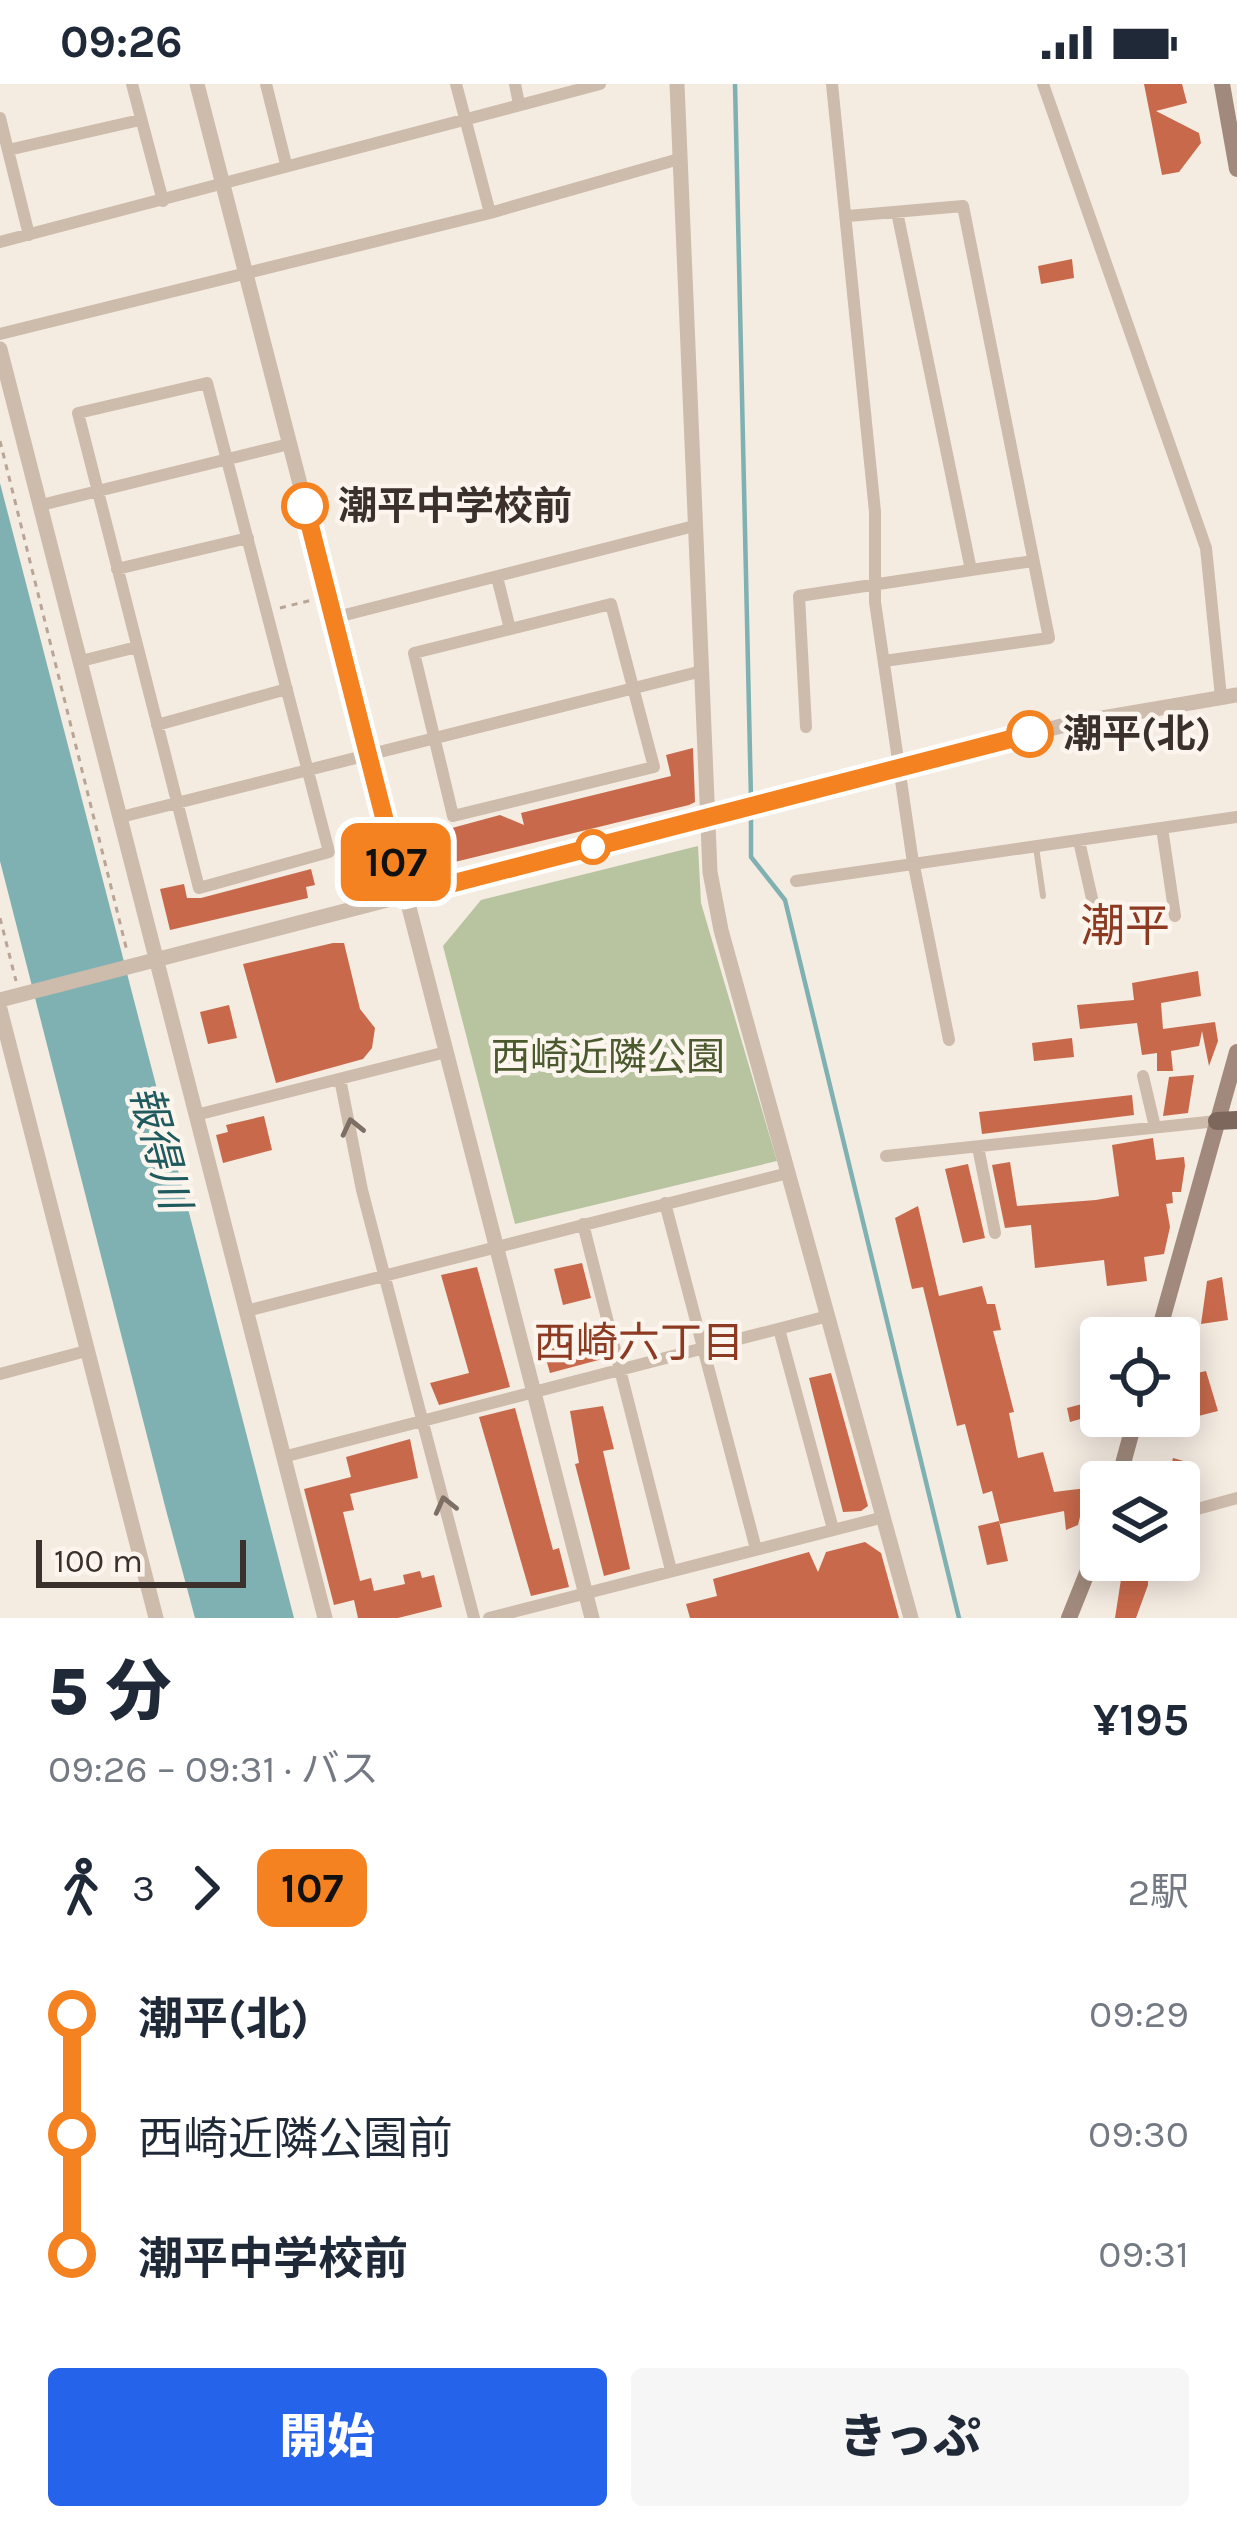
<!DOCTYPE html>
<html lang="ja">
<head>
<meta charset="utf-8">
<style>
	:root { --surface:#fff; --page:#f6f6f7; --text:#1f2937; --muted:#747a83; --accent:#2563eb }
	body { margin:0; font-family:Karla,"Noto Sans JP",sans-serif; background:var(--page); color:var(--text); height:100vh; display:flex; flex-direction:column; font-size:45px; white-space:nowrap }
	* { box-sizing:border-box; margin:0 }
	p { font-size:39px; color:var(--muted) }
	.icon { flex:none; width:66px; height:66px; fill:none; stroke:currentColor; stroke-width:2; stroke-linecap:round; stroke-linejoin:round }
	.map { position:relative; height:1534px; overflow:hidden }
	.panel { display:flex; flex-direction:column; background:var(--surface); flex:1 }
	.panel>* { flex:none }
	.badge { padding:0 24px; border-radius:18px; font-size:42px; line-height:78px }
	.fabs { position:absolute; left:1080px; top:1233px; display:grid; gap:24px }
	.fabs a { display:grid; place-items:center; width:120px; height:120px; border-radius:12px; background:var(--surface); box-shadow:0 6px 30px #0003; font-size:60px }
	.scale { position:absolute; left:36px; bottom:30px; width:210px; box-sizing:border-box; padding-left:12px; border:6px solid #3b302b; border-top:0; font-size:33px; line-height:42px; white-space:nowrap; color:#3b302b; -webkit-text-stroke:9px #fbf5ee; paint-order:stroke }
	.map>.badge { position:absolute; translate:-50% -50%; box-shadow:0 0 0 6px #fff }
	.legs { display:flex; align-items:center; gap:18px; height:132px; padding:0 48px; font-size:39px }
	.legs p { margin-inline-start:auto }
	.headline { display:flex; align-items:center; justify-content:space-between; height:204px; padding:0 48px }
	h1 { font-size:66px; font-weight:800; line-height:90px }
	.action { display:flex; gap:24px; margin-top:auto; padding:24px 48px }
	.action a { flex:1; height:138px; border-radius:12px; background:var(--accent); color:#fff; font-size:48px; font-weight:800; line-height:138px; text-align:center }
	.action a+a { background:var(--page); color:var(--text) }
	ul { padding:0 48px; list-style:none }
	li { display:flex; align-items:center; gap:42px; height:120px; font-size:45px }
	li i { display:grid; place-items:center; width:18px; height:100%; margin:0 15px; background:currentColor }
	li i::after { content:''; width:30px; height:30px; margin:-15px; border:9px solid; border-radius:50%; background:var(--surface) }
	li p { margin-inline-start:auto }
	li:first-child i { background:linear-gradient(#0000 50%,currentColor 0) }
	li:last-child i { background:linear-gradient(currentColor 50%,#0000 0) }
	.status { display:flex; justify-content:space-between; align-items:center; height:84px; padding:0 60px; background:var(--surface); direction:ltr }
	.status svg { height:33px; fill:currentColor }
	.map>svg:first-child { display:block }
</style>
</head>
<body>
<div class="status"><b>09:26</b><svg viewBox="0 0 49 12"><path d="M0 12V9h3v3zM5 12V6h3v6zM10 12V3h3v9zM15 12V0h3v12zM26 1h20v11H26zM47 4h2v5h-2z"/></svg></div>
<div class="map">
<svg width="1237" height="1534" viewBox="0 0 1237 1534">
	<rect width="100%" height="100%" fill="#f4ebe1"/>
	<path fill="#b8c4a0" d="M 698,762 L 701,819 L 777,1077 L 515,1140 L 443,862 L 481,816 Z"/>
	<path fill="#7fb0b2" d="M 0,399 L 294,1534 L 195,1534 L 166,1426 L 0,777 Z"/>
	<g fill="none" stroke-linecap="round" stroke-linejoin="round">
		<path stroke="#7fb0b2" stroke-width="4.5" d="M 735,0 L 751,715
			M 751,727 L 751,773 L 785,816 L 959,1534"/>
	</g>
	<path fill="#c8694b" d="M 1144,0 L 1182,0 L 1187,19 L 1156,27 L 1199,49 L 1201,59 L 1179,88 L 1162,91 Z
		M 1072,175 L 1074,194 L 1041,200 L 1038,182 Z
		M 693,664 L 695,718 L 689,721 L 422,786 L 415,754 L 500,731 L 524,741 L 521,729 L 671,692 L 666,671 Z
		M 311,785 L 315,801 L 306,803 L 308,814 L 170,846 L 160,805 L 184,800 L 187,814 L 201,814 Z
		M 333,859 L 344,859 L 360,925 L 375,944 L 372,964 L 363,975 L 276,999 L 243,880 Z
		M 1198,887 L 1201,912 L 1161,919 L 1163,945 L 1215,938 L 1218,957 L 1209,982 L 1202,947 L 1199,962 L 1171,967 L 1173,987 L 1157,987 L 1157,969 L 1142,971 L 1137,939 L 1080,945 L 1077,921 L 1134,916 L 1132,899 Z
		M 229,921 L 237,954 L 208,960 L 200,928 Z
		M 1072,954 L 1074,973 L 1034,977 L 1032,959 Z
		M 1194,991 L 1188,1029 L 1163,1032 L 1169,993 Z
		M 1132,1011 L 1134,1031 L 982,1050 L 979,1028 Z
		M 264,1032 L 272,1066 L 223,1079 L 216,1051 L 228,1048 L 226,1041 Z
		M 1153,1054 L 1156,1076 L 1184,1073 L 1185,1082 L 1181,1108 L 1172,1108 L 1173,1119 L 1166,1120 L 1170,1143 L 1164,1170 L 1144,1173 L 1147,1197 L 1107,1202 L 1104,1176 L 1035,1184 L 1031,1141 L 1005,1144 L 992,1081 L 1010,1078 L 1017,1122 L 1096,1116 L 1119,1112 L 1112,1061 Z
		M 968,1080 L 985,1154 L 963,1159 L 945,1085 Z
		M 918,1122 L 939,1212 L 982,1202 L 987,1220 L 995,1220 L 1001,1246 L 993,1247 L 1014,1328 L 1009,1329 L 1018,1374 L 1043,1368 L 1054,1408 L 1087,1404 L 1078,1441 L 1066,1446 L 1064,1427 L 1000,1440 L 992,1407 L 983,1410 L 965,1340 L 957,1342 L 923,1203 L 912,1205 L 895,1134 Z
		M 582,1179 L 591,1214 L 563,1221 L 554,1185 Z
		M 477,1183 L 510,1303 L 439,1321 L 430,1299 L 469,1289 L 441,1191 Z
		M 1222,1193 L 1228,1236 L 1201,1240 L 1207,1197 Z
		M 599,1245 L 606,1274 L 550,1289 L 542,1261 Z
		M 1206,1287 L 1218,1327 L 1179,1337 L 1179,1293 Z
		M 831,1289 L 868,1422 L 861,1427 L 843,1428 L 809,1294 Z
		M 1101,1315 L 1101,1329 L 1070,1338 L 1067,1324 Z
		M 603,1322 L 614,1365 L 603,1367 L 630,1485 L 604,1492 L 575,1380 L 579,1379 L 570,1327 Z
		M 515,1324 L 553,1466 L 559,1464 L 569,1503 L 531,1512 L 479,1333 Z
		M 410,1355 L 418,1394 L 350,1410 L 354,1426 L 343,1428 L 360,1497 L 371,1494 L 374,1507 L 405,1500 L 403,1491 L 420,1487 L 422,1494 L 434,1491 L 442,1523 L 398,1534 L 358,1534 L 354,1516 L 334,1521 L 304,1405 L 351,1393 L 346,1373 Z
		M 1173,1374 L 1194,1380 L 1185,1417 L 1179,1419 L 1179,1398 L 1167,1398 Z
		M 999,1437 L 1008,1477 L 987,1481 L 978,1442 Z
		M 865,1458 L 881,1469 L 899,1534 L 690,1534 L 686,1520 L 717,1512 L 713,1495 L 809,1468 L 818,1488 L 826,1468 Z
		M 1124,1476 L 1148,1476 L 1148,1501 L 1136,1534 L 1115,1534 Z"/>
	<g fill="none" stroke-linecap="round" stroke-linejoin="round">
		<path stroke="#b9a596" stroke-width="3" stroke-dasharray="6 6" stroke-linecap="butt" d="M 0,357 L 127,867
			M 280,524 L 312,516
			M 0,834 L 16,897"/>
		<path stroke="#cdbbac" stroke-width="6" d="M 1036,763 L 1043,812"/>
		<path stroke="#cdbbac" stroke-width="12" d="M 132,0 L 163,117
			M 266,0 L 286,80
			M 456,0 L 490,129
			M 515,0 L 519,20
			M 832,0 L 875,428 L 875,518 L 912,772 L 949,956
			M 1043,0 L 1206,464 L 1221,613
			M 0,34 L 29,151
			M 8,66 L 140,36
			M 848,132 L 963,122 L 1049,554 L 884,577
			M 0,158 L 600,0
			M 0,250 L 490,129 L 679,75
			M 207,299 L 329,768 L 199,804 L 78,329 Z
			M 41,421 L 289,360
			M 117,485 L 248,454
			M 971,486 L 1033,477
			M 497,493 L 510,545
			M 611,520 L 654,683 L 453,732 L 414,569 Z
			M 333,534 L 694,442
			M 81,577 L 137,563
			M 157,641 L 287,605
			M 806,643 L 799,512 L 971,486 L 897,128
			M 121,733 L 702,587
			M 1162,744 L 1175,832
			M 1079,757 L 1100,850
			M 796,797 L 1237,733
			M 1143,992 L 1155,1043
			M 340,995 L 362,1106 L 474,1534
			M 196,1031 L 446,968
			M 978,1063 L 995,1149
			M 886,1072 L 1217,1037
			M 665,1119 L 756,1465
			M 583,1140 L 671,1486
			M 246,1227 L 788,1089
			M 779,1245 L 833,1445
			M 0,1290 L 86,1267
			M 283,1373 L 828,1232
			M 1179,1430 L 1237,1414
			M 489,1534 L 884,1433"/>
		<path stroke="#cdbbac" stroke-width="15" d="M 197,0 L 592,1534
			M 677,0 L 710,788 L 721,846 L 911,1534
			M 0,265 L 325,1534
			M 0,916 L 1073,639 L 1237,611
			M 0,925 L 156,1534"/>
		<path stroke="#a18a7d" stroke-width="16" d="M 1222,0 L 1237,85
			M 1157,1254 L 1237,968
			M 1118,1398 L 1136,1332
			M 1069,1534 L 1101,1454"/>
		<path stroke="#7d675c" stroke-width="18" d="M 1217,1037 L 1237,1036"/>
	</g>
	<defs><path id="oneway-chevron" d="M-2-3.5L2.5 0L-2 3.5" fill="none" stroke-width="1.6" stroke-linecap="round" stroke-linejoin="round" transform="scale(3)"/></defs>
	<g stroke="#7d6f65">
		<use href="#oneway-chevron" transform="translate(352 1043) rotate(-103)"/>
		<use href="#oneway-chevron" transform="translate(445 1421) rotate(-104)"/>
	</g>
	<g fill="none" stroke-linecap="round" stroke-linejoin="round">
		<g stroke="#fff" stroke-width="27">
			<path id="line-1" d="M 305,422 L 404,812 L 1030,650"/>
		</g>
		<use href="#line-1" stroke="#f58220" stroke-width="18"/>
	</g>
	<g fill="#fff" stroke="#f58220" stroke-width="6">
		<circle cx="305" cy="422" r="21"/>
		<circle cx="1030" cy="650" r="21"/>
		<circle cx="593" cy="763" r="15"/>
	</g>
	<g text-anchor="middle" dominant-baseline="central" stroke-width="9" stroke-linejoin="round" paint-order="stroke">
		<g font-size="39" font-weight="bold" fill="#3b302b" stroke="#fbf5ee" text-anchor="start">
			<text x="338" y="422">潮平中学校前</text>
			<text x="1063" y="650">潮平(北)</text>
		</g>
		<g font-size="39" fill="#4a5a2e" stroke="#fbf5ee">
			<text x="608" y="973">西崎近隣公園</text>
		</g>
		<g font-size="42" font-style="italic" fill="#1f5a5e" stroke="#fbf5ee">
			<text transform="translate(160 1063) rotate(75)">報得川</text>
		</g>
		<g font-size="42" fill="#8c3b22" stroke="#fbf5ee">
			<text x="639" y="1259">西崎六丁目</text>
		</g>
		<g font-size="45" fill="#8c3b22" stroke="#fbf5ee">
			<text x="1125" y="842">潮平</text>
		</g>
	</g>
</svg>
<div class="fabs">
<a><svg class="icon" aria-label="locate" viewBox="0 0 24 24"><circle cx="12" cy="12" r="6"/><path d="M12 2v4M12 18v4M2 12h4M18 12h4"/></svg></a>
<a><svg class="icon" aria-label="layers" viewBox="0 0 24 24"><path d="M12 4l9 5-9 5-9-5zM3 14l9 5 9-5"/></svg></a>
</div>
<div class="scale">100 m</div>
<b class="badge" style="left:396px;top:778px;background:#f58220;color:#111">107</b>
</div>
<section class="panel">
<div class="headline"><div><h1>5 分</h1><p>09:26 – 09:31 · バス</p></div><b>¥195</b></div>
<div class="legs"><svg class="icon" aria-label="walk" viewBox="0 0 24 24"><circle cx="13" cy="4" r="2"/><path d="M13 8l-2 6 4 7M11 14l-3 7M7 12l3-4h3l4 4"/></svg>3<svg class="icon" aria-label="forward" viewBox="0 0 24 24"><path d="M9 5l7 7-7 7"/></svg><b class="badge" style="background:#f58220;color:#111">107</b><p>2駅</p></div>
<ul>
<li><i style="color:#f58220"></i><b>潮平(北)</b><p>09:29</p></li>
<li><i style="color:#f58220"></i><span>西崎近隣公園前</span><p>09:30</p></li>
<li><i style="color:#f58220"></i><b>潮平中学校前</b><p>09:31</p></li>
</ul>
<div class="action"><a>開始</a><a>きっぷ</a></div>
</section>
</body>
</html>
